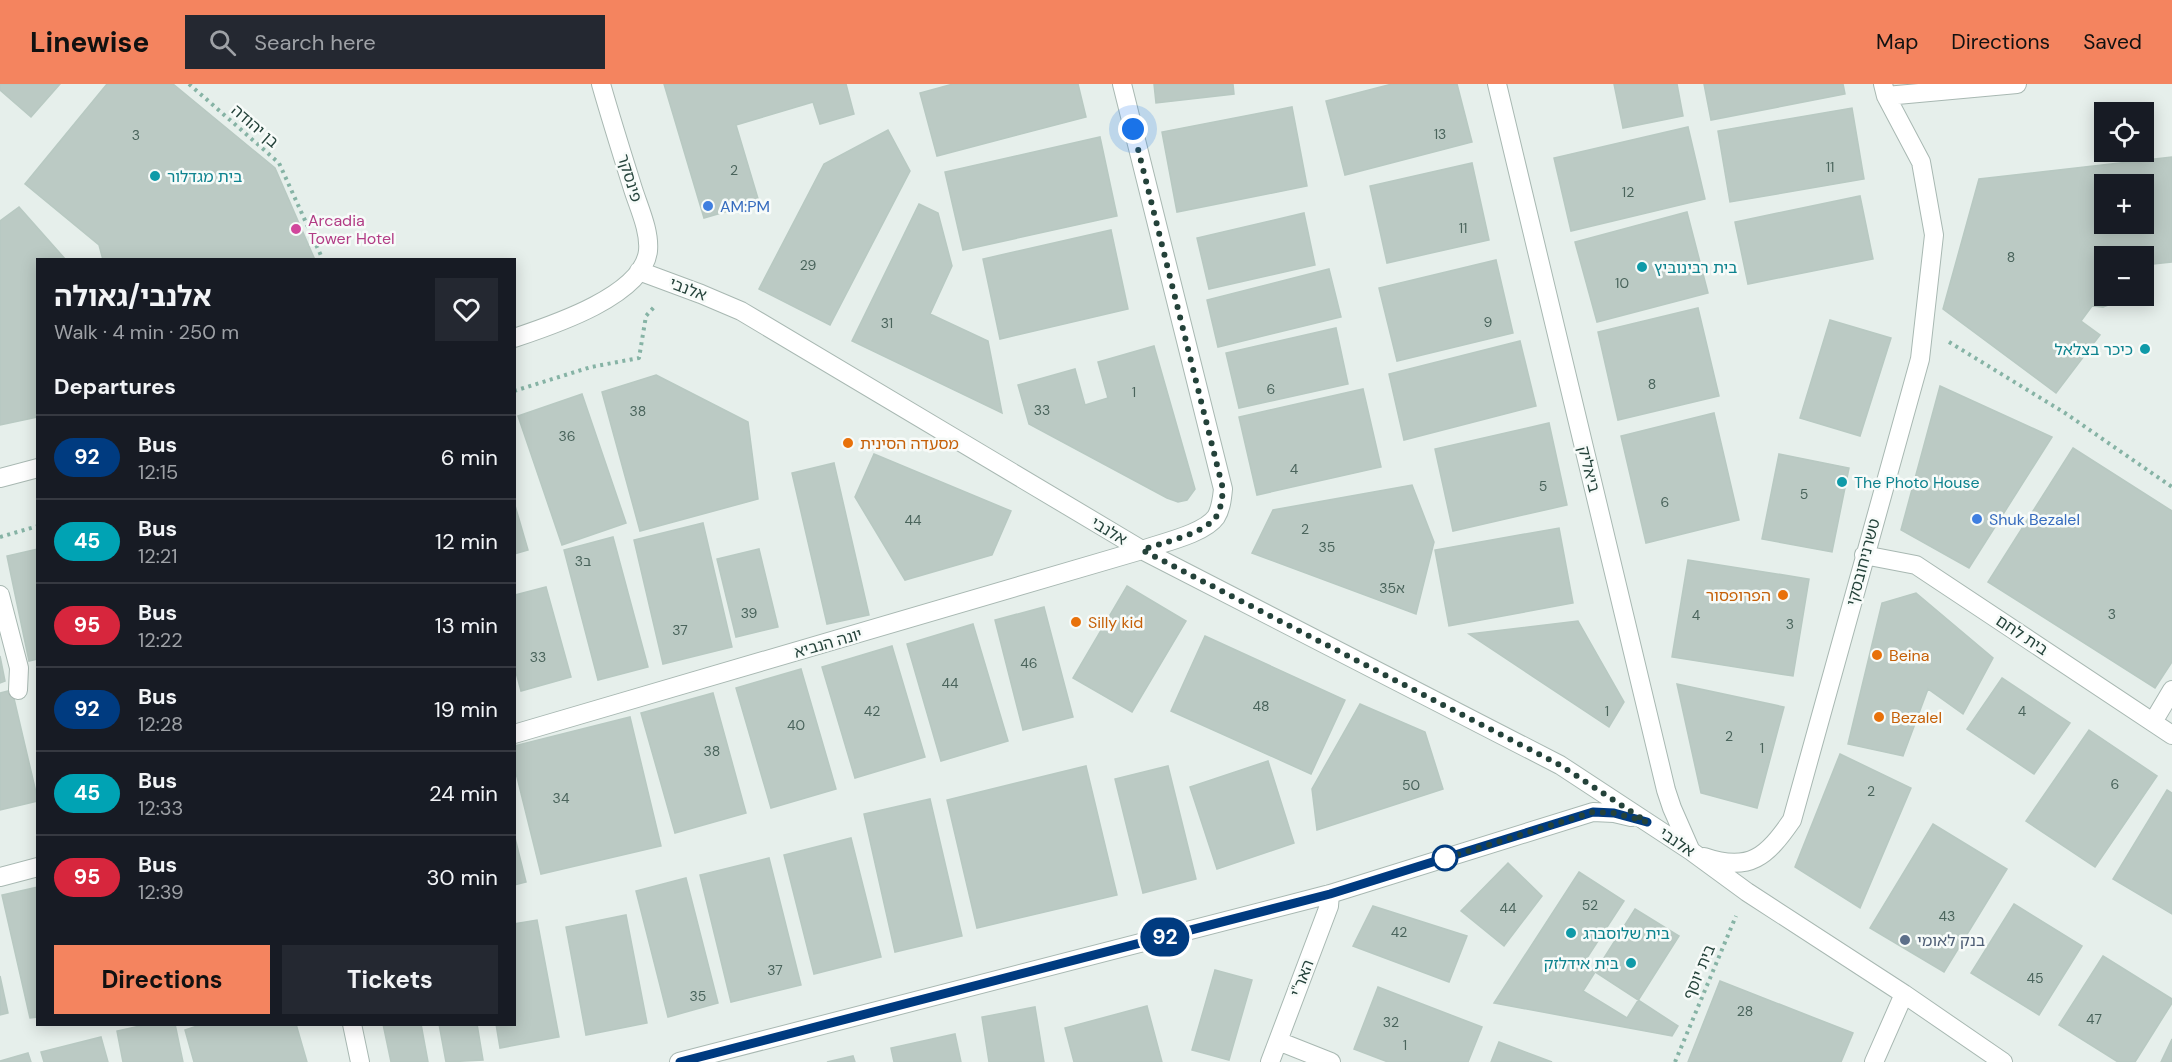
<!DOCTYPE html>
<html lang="en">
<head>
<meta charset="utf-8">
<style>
	:root { --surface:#171b24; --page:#242831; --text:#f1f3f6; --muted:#9ea1a6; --line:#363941; --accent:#f4845f }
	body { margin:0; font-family:"DM Sans","Noto Sans Hebrew",sans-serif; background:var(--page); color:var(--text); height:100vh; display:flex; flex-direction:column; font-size:22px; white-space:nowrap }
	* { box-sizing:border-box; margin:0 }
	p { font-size:20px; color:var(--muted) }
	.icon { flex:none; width:33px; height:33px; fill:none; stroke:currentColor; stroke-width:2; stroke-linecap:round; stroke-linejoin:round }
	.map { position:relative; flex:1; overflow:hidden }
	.side { position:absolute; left:36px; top:174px; width:480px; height:768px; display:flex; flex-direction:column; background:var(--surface); border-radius:0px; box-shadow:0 3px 15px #0003 }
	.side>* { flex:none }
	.badge { padding:0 12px; border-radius:20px; font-size:21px; line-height:39px }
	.tools { position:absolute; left:2094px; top:18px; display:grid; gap:12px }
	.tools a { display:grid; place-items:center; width:60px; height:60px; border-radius:0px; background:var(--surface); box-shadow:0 3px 15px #0003; font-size:30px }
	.you { position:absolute; width:30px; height:30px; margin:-15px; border:4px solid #fff; border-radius:50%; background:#1a73e8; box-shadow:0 0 0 9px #1a73e833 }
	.map>.badge { position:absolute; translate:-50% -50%; box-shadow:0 0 0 3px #fff }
	h2 { padding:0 18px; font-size:22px; line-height:54px }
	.round { display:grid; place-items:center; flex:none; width:63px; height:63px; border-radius:0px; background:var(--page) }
	.overview { display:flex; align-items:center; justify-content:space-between; height:102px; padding:0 18px }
	h1 { font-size:28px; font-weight:700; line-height:45px }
	.action { display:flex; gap:12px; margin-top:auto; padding:12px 18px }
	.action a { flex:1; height:69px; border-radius:0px; background:var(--accent); color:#111; font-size:24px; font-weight:700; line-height:69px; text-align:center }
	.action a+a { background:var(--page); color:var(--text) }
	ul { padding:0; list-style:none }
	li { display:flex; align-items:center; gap:18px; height:84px; padding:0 18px; border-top:2px solid var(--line) }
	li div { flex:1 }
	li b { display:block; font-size:22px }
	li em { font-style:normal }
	li .badge { min-width:66px; font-weight:700; text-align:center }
	header { display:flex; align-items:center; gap:36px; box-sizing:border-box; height:84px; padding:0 30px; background:var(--accent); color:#111 }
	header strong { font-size:28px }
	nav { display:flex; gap:33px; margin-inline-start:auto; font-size:21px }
	.search { width:420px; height:54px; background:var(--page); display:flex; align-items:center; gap:15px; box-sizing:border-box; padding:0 21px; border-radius:0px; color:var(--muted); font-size:22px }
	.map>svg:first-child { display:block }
</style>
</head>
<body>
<header>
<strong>Linewise</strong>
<div class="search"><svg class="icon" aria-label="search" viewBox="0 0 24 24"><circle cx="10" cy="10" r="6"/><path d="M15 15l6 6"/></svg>Search here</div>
<nav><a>Map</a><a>Directions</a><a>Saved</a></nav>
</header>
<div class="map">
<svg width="2172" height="978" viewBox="0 0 2172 978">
	<rect width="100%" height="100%" fill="#e6efeb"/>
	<path fill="#bbcac4" stroke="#b8c9c2" stroke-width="1.5" fill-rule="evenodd" d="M 0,0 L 60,0 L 31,33 L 0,6 Z
		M 107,0 L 173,0 L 275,84 L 315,176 L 103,176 L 99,161 L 25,100 Z
		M 664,0 L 846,0 L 854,30 L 820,40 L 813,18 L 736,41 L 759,118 L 704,134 Z
		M 953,0 L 1078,0 L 1086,33 L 937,72 L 920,9 Z
		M 1154,0 L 1233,0 L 1234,10 L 1156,19 Z
		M 1392,0 L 1457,0 L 1472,58 L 1345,91 L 1326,17 Z
		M 1614,0 L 1677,0 L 1683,32 L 1623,44 Z
		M 1704,0 L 1843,0 L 1845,10 L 1711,36 Z
		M 1292,23 L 1307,102 L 1177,128 L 1162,48 Z
		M 1852,24 L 1864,95 L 1730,118 L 1718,47 Z
		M 1688,43 L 1705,115 L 1571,147 L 1554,74 Z
		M 888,46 L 910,87 L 830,241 L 759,205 L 824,80 Z
		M 1100,53 L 1117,132 L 963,166 L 945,88 Z
		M 2172,73 L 2172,178 L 2144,181 L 2144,172 L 2104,172 L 2104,212 L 2126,212 L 2117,218 L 2103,223 L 2092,222 L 2081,237 L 2100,251 L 2056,309 L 1943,225 L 1979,95 ZM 2104,100 L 2144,100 L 2144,140 L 2104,140 Z
		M 1472,79 L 1489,156 L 1387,179 L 1370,102 Z
		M 1860,112 L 1873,175 L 1748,200 L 1735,138 Z
		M 919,120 L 938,129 L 952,182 L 930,230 L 988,257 L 1002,329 L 852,257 Z
		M 19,123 L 66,176 L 38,176 L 38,333 L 0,341 L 0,137 Z
		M 1687,128 L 1708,209 L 1597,238 L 1575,158 Z
		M 1304,129 L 1315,181 L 1209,205 L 1197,154 Z
		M 1111,146 L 1128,225 L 1000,255 L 983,175 Z
		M 1496,176 L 1513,249 L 1397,277 L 1379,204 Z
		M 1329,185 L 1341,233 L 1218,263 L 1207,216 Z
		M 1698,224 L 1719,312 L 1618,336 L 1598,248 Z
		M 1830,236 L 1891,254 L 1860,352 L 1800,334 Z
		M 1336,244 L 1348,300 L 1239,324 L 1226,269 Z
		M 1520,257 L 1536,322 L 1404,356 L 1389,290 Z
		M 1154,262 L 1195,405 L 1187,416 L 1178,418 L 1167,414 L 1029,340 L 1018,301 L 1075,285 L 1085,321 L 1108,314 L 1098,278 Z
		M 656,291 L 748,338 L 758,415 L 640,447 L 602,308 Z
		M 1940,302 L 2052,353 L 1969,484 L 1901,446 Z
		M 1363,305 L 1381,383 L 1257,411 L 1239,333 Z
		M 582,310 L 626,439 L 562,461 L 518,332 Z
		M 1714,329 L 1739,436 L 1646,459 L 1621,352 Z
		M 1549,339 L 1567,421 L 1453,447 L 1435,365 Z
		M 2073,364 L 2172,427 L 2172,578 L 2155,604 L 1988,498 Z
		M 874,370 L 1011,427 L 992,471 L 905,496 L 855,413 Z
		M 1779,370 L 1849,384 L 1832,468 L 1762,455 Z
		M 834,379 L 869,531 L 827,540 L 792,389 Z
		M 1412,401 L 1434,458 L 1416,530 L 1252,469 L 1273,426 Z
		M 514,418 L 528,466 L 514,470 Z
		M 703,439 L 732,563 L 663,580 L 634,456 Z
		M 1559,444 L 1573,519 L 1449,542 L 1435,466 Z
		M 613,453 L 648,583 L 598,596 L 564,466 Z
		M 38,465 L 38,575 L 29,577 L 7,472 Z
		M 759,465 L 778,543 L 736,553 L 717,475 Z
		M 1688,476 L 1809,495 L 1793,592 L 1672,573 Z
		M 1127,502 L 1186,537 L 1132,628 L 1073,594 Z
		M 546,503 L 571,593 L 521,607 L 514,581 L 514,509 L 515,511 Z
		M 1916,509 L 1993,574 L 1963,630 L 1928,605 L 1903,672 L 1848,660 L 1882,519 Z
		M 1044,523 L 1073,633 L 1023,646 L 995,536 Z
		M 1578,537 L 1624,618 L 1609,643 L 1469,550 Z
		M 973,540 L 1008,657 L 941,677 L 907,560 Z
		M 1205,552 L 1345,616 L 1311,690 L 1171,627 Z
		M 892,562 L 925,673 L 855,694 L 822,583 Z
		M 0,572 L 5,597 L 0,599 Z
		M 801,585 L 836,705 L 771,724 L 736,604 Z
		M 2002,594 L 2070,639 L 2034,690 L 1967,645 Z
		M 1677,600 L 1784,623 L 1757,724 L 1701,709 Z
		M 12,606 L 38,717 L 0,726 L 0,609 Z
		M 713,609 L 746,729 L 675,749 L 641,629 Z
		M 1360,620 L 1425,648 L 1443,705 L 1317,746 L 1312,705 Z
		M 630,633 L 661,762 L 541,790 L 514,681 L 514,662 Z
		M 2089,646 L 2157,692 L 2095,783 L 2026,737 Z
		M 1840,670 L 1911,704 L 1860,824 L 1795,783 Z
		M 1268,677 L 1294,759 L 1217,785 L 1190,703 Z
		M 1086,682 L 1117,811 L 977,844 L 947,716 Z
		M 1168,682 L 1196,795 L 1143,809 L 1115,695 Z
		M 2167,706 L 2172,709 L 2172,830 L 2113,795 Z
		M 930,715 L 962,852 L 895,868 L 864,730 Z
		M 1933,740 L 2007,785 L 1944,888 L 1870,844 Z
		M 514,750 L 526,798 L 514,801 Z
		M 851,754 L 881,873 L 814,890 L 784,771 Z
		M 769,774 L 801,901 L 731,918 L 700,791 Z
		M 1508,779 L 1542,812 L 1504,862 L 1461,827 Z
		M 1579,788 L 1624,817 L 1583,880 L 1678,942 L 1672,952 L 1494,919 Z
		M 686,794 L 718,919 L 668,933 L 636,807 Z
		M 38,803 L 38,933 L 30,934 L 2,811 Z
		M 2014,820 L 2082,862 L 2039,931 L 1971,889 Z
		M 1373,822 L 1467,852 L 1449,898 L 1353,862 Z
		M 1635,825 L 1679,852 L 1627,934 L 1583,907 Z
		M 626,831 L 647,939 L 586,951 L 566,843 Z
		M 537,836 L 559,953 L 500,964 L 496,940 L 514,940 L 514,840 Z
		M 2103,872 L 2172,915 L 2172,919 L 2135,978 L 2118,978 L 2059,941 Z
		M 1215,886 L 1252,896 L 1229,976 L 1192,966 Z
		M 0,892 L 8,929 L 0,931 Z
		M 1720,897 L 1853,949 L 1841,978 L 1688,978 Z
		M 1378,903 L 1482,943 L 1468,978 L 1388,978 L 1354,965 Z
		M 1147,922 L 1162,978 L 1074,978 L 1065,944 Z
		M 1035,923 L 1044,978 L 989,978 L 982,933 Z
		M 149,940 L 175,940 L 183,978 L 123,978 L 117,947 Z
		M 203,940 L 296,940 L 307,978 L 194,978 L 185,946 Z
		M 383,940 L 421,940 L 428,978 L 391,978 Z
		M 439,940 L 477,940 L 483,976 L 446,978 Z
		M 955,950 L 961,978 L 894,978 L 891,964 Z
		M 101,953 L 108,978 L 44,978 L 41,968 Z
		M 2172,955 L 2172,978 L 2161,978 Z
		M 1499,958 L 1552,978 L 1491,978 Z
		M 28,969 L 31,978 L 0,978 L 0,977 Z
		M 853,972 L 855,978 L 827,978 Z"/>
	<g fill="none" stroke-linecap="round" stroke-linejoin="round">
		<g stroke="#a8b8b2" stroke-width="20">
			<path id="minor" d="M 1497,0 L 1666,706 L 1672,724 L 1690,765
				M 1886,12 L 2017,0
				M 639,187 L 701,210 L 741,227 L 1142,466 L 1560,681 L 1691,767 L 1747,808 L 1904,910 L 2003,978
				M 514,254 C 550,242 643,212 648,167 C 650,147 639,124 633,105 C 622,70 611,35 601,0
				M 0,394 L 38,384
				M 1864,471 L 1916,481 L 2172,651
				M 0,511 L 19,584 L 18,606
				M 2153,638 L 2172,606
				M 514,650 L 1142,466 C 1161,459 1204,450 1216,433 C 1221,425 1222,415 1223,405 L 1122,0
				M 1704,773 C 1750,789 1767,772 1792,736 L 1920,275 L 1934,151 L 1921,78 L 1886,12 L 1883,0
				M 0,793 L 38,783
				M 352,940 L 360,978
				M 1278,957 L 1331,978
				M 679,978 L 1330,810 L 1593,728 L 1614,729 L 1631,733
				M 1270,978 L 1329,822 L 1330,810
				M 1874,978 L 1904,910"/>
		</g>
		<path stroke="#86b3a5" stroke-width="4" stroke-dasharray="3 4.5" stroke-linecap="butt" d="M 189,0 L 279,79 L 323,176
			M 1949,258 L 2065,329 L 2172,403
			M 514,307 L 591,283 L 639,274 L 646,232 L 655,222
			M 0,453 L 38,442
			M 1675,978 L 1736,832"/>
		<use href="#minor" stroke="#fff" stroke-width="18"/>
	</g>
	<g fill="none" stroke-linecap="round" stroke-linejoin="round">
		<g stroke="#fff" stroke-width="14">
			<path id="line" d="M 680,978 L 1330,810 L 1593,728 L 1614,729 L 1647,738"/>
		</g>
		<use href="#line" stroke="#003b80" stroke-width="9"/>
		<path stroke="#24423a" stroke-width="6" stroke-dasharray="0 10.8" d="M 1133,45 L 1223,405 C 1222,415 1221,425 1216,433 C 1204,450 1161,459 1142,466 L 1560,681 L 1647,738 L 1614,729 L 1593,728 L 1437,777 L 1445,774"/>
	</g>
	<g fill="#0f9aa8" stroke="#f7fbf9" stroke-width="2">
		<circle cx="155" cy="92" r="6"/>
		<circle cx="1642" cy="183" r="6"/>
		<circle cx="2145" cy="265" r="6"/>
		<circle cx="1842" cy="398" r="6"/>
		<circle cx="1571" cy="849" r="6"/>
		<circle cx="1631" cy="879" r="6"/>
	</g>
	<g fill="#3f7fe0" stroke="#f7fbf9" stroke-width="2">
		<circle cx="708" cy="122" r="6"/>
		<circle cx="1977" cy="435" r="6"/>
	</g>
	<circle fill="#d1479c" stroke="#f7fbf9" stroke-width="2" cx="296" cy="145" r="6"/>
	<g fill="#e8710a" stroke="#f7fbf9" stroke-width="2">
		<circle cx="848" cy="359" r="6"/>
		<circle cx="1783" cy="511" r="6"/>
		<circle cx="1076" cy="538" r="6"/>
		<circle cx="1877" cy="571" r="6"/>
		<circle cx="1879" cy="633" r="6"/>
	</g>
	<circle fill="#fff" stroke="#003b80" stroke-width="3" cx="1445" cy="774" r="12"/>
	<circle fill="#5c6f8a" stroke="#f7fbf9" stroke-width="2" cx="1905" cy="856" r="6"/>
	<g text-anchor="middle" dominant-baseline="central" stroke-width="5" stroke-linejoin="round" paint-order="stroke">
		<g font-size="14" fill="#4a645c">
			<text x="1440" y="50">13</text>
			<text x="136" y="51">3</text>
			<text x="1830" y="83">11</text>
			<text x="734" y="86">2</text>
			<text x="1628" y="108">12</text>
			<text x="1463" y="144">11</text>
			<text x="2011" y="173">8</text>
			<text x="808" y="181">29</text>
			<text x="1622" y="199">10</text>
			<text x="1488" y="238">9</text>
			<text x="887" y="239">31</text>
			<text x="1652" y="300">8</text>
			<text x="1271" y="305">6</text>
			<text x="1134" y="308">1</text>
			<text x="1042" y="326">33</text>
			<text x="638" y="327">38</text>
			<text x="567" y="352">36</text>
			<text x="1294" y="385">4</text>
			<text x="1543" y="402">5</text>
			<text x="1804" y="410">5</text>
			<text x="1665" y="418">6</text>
			<text x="913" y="436">44</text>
			<text x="1305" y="445">2</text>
			<text x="1327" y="463">35</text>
			<text x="583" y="477">3ב</text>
			<text x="1392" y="504">35א</text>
			<text x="749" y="529">39</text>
			<text x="2112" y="530">3</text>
			<text x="1696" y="531">4</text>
			<text x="1790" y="540">3</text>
			<text x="680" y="546">37</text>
			<text x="538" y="573">33</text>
			<text x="1029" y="579">46</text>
			<text x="950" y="599">44</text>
			<text x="1261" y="622">48</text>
			<text x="872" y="627">42</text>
			<text x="1607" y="627">1</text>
			<text x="2022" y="627">4</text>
			<text x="796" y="641">40</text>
			<text x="1729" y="652">2</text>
			<text x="1762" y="664">1</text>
			<text x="712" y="667">38</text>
			<text x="2115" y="700">6</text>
			<text x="1411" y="701">50</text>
			<text x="1871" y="707">2</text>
			<text x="561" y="714">34</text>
			<text x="1590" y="821">52</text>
			<text x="1508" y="824">44</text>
			<text x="1947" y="832">43</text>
			<text x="1399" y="848">42</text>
			<text x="775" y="886">37</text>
			<text x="2035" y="894">45</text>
			<text x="698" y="912">35</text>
			<text x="1745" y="927">28</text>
			<text x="2094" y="935">47</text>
			<text x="1391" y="938">32</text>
			<text x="1405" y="961">1</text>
		</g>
		<g font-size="16" fill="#24423a" stroke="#f7fbf9">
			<text transform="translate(255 42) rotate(41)">בן יהודה</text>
			<text transform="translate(630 94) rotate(73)">פינסקר</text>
			<text transform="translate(688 205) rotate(21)">אלנבי</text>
			<text transform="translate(1589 385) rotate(76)">ביאליק</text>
			<text transform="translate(1109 447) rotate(31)">אלנבי</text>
			<text transform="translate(1863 478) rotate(-75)">טשרניחובסקי</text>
			<text transform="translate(2022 551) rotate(34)">בית לחם</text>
			<text transform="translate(828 559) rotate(-16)">יונה הנביא</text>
			<text transform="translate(1677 758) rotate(34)">אלנבי</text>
			<text transform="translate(1699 888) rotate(-67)">בית יוסף</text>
			<text transform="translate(1302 894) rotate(-69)">האר"י</text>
		</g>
		<g font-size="16" fill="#0d838f" stroke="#f7fbf9" text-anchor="start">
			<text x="167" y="92">בית מגדלור</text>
			<text x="1654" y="183">בית רבינוביץ</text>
			<text x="2133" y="265" text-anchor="end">כיכר בצלאל</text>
			<text x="1854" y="398">The Photo House</text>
			<text x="1583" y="849">בית שלוסברג</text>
			<text x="1619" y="879" text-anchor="end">בית אידלזק</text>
		</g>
		<g font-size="16" fill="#366cbe" stroke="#f7fbf9" text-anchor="start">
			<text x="720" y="122">AM:PM</text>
			<text x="1989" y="435">Shuk Bezalel</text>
		</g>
		<g font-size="16" fill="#b23c85" stroke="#f7fbf9" text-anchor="start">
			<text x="308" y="136">Arcadia<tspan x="308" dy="18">Tower Hotel</tspan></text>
		</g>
		<g font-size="16" fill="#c56008" stroke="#f7fbf9" text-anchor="start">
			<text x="860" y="359">מסעדה הסינית</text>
			<text x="1771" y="511" text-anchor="end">הפרופסור</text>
			<text x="1088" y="538">Silly kid</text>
			<text x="1889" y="571">Beina</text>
			<text x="1891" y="633">Bezalel</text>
		</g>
		<g font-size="16" fill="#4e5e75" stroke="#f7fbf9" text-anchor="start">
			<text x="1917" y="856">בנק לאומי</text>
		</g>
	</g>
</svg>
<div class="tools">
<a><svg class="icon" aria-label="locate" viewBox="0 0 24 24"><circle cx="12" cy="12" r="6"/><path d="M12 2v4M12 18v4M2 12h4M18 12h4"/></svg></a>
<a>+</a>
<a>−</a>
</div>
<div class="you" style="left:1133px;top:45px"></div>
<b class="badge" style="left:1165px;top:853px;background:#003b80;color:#fff">92</b>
<section class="side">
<div class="overview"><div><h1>אלנבי/גאולה</h1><p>Walk · 4 min · 250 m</p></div><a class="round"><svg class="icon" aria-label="heart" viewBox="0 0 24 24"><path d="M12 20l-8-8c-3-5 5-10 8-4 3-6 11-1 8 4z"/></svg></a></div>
<h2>Departures</h2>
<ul>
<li><span class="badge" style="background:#003b80;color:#fff">92</span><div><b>Bus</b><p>12:15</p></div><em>6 min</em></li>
<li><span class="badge" style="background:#00a3b4;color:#fff">45</span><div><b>Bus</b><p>12:21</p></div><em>12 min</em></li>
<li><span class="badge" style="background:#d7263d;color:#fff">95</span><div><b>Bus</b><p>12:22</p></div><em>13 min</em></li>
<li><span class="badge" style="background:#003b80;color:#fff">92</span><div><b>Bus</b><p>12:28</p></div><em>19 min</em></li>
<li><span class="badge" style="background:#00a3b4;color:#fff">45</span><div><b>Bus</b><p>12:33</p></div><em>24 min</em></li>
<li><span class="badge" style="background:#d7263d;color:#fff">95</span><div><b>Bus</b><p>12:39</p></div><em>30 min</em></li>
</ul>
<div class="action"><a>Directions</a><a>Tickets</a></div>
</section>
</div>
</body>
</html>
